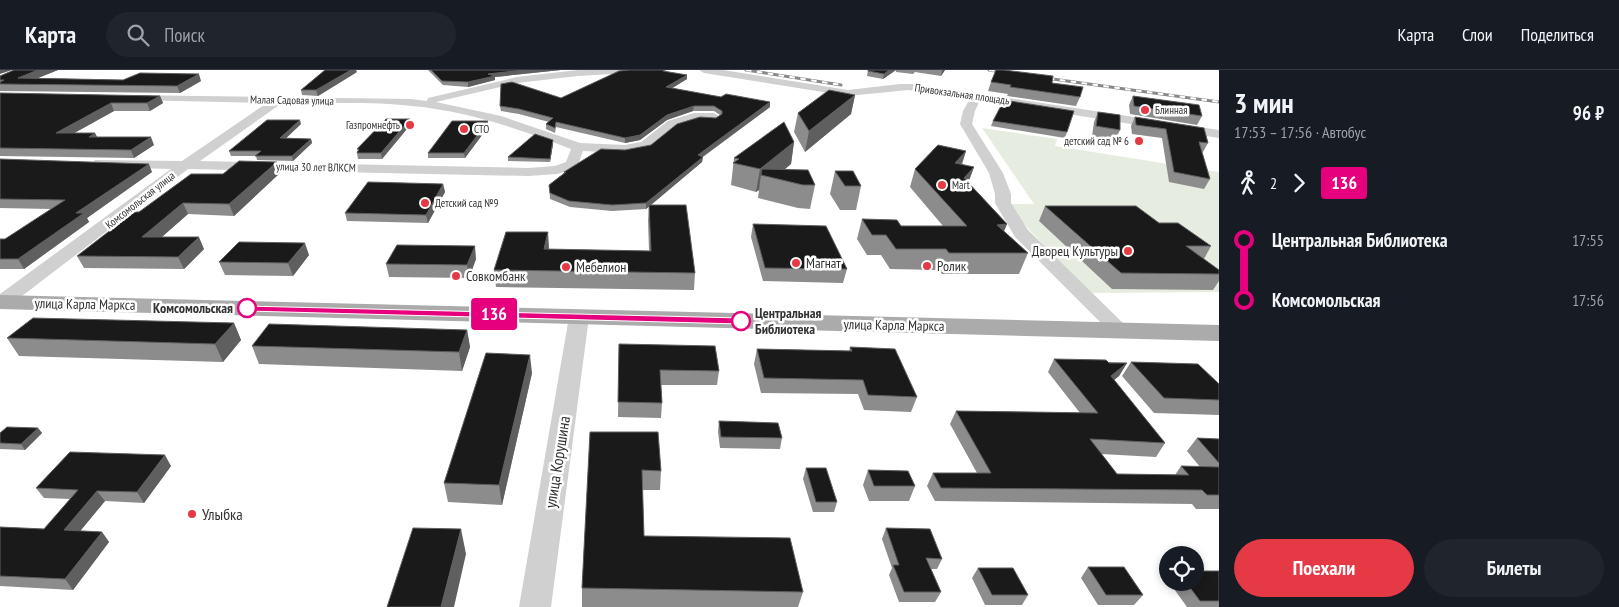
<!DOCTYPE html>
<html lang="ru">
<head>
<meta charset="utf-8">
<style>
	:root { --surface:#171b24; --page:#20242c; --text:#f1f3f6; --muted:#9ea1a6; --line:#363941; --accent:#e63946 }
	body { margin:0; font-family:"PT Sans Narrow",sans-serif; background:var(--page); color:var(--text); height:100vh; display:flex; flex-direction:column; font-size:19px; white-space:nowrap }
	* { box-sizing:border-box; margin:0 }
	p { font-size:16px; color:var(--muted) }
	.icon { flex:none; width:28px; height:28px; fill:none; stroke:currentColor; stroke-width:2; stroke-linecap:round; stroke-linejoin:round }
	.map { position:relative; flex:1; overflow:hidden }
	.details { display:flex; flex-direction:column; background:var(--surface); width:400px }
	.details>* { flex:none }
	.badge { padding:0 10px; border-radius:4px; font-size:18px; line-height:32px }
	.fabs { position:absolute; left:1159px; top:476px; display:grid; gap:10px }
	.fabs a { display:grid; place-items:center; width:45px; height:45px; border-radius:50%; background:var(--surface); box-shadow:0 2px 8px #0003; font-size:25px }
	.map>.badge { position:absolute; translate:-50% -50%; box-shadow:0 0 0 2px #fff }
	.legs { display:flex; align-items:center; gap:8px; height:55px; padding:0 15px; font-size:16px }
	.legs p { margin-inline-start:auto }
	.head { display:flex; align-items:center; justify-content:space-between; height:85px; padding:0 15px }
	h1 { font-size:28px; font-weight:600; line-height:38px }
	.cta { display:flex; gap:10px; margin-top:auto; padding:10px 15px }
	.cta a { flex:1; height:58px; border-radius:30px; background:var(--accent); color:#fff; font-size:20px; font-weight:600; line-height:58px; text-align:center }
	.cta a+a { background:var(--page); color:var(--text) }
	ul { padding:0 15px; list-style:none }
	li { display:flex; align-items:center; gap:18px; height:60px; font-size:19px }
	li i { display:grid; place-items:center; width:8px; height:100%; margin:0 6px; background:currentColor }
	li i::after { content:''; width:12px; height:12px; margin:-6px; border:4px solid; border-radius:50%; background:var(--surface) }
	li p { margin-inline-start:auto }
	li:first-child i { background:linear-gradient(#0000 50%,currentColor 0) }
	li:last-child i { background:linear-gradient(currentColor 50%,#0000 0) }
	header { display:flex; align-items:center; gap:30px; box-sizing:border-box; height:70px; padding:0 25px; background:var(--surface); border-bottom:1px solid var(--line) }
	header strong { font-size:24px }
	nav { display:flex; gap:28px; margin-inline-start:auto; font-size:18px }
	.search { width:350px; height:45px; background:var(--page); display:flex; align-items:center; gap:12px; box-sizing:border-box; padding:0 18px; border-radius:28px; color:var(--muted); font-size:19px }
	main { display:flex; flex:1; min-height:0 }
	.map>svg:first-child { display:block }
</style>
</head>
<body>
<header>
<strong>Карта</strong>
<div class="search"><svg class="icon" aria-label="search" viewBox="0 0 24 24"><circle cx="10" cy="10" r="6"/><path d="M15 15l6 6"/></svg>Поиск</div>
<nav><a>Карта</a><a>Слои</a><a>Поделиться</a></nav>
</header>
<main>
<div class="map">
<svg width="1219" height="537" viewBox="0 0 1219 537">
	<rect width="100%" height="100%" fill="#fff"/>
	<path fill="#e6ecdf" d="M 982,58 L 1057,69 L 1055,76 L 1219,102 L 1219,222 L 1087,223 L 1006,134 L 1034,134 Z"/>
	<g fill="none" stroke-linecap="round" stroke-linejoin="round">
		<path fill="#d0d0d0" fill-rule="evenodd" d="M 578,0 L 633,0 L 628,3 L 578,6 L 517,13 L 436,32 L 501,46 L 580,73 L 625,75 L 641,72 L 668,51 L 694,43 L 714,43 L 720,47 L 714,51 L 699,50 L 676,57 L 650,78 L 625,83 L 583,81 L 577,98 L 557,104 L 528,106 L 188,99 L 9,236 L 0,237 L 0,224 L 171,99 L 100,97 L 95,96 L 93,93 L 95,90 L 182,91 L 267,33 L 132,30 L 126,27 L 128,25 L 411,29 L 427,31 L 428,28 L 517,7 ZM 282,33 C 325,34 370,31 412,36 C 467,41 520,59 571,79 L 566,92 L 555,96 L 528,98 L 200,91 Z
			M 699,0 L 723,0 L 848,20 L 900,14 L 917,14 L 1219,60 L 1219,68 L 980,30 L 975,41 L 972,54 L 1003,103 L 1011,124 L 1011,133 L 1028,160 L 1127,257 L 1130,261 L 1127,265 L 1120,267 L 1113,265 L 1015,167 L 995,133 L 995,124 L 989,103 L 960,54 L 963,41 L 970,29 L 908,20 L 848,26 L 704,3 Z
			M 579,241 L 586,243 L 589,247 L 551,537 L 519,537 L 569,247 L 572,243 Z"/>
		<path fill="#ababab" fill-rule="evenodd" d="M 0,225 L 1219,255 L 1219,271 L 0,239 Z"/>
		<g stroke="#888" stroke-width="3">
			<path id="rail" d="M 746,0 L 841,15
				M 989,0 L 1008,3
				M 1038,7 L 1219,32"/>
		</g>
		<use href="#rail" stroke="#fff" stroke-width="2" stroke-dasharray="5.5" stroke-linecap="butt"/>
	</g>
	<path fill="#8c8c8c" d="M 14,0 L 58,0 L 37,8 L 123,10 L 201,11 L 180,23 L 0,21 L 0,6 Z
		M 428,0 L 561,0 L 495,7 L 495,10 L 468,17 L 443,15 Z
		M 630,0 L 666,0 L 665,2 L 687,5 L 687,9 L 672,18 L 721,27 L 770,32 L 770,37 L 703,87 L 702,92 L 651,135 L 695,203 L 694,220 L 496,217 L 494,200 L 549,178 L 549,179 L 649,181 L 648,150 L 649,136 L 646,139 L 612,141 L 570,137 L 550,129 L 549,115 L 564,103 L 564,102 L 625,80 L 651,75 L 716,48 L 720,45 L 714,41 L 693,41 L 667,50 L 640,70 L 625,73 L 556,57 L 555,63 L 546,59 L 546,54 L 549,52 L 519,44 L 501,41 L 500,36 L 561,28 Z
		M 868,0 L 945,0 L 941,6 L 915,2 L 913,4 L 896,2 L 896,0 L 883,9 L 867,6 Z
		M 357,2 L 318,26 L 302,25 L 301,20 Z
		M 991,12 L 1052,13 L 1080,27 L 1076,36 L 1007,26 L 1008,24 L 988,21 Z
		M 0,23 L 160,26 L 163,33 L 150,41 L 114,41 L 74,63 L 95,63 L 97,67 L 154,75 L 134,88 L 0,86 Z
		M 855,25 L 851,44 L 805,82 L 794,62 L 798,43 Z
		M 1133,26 L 1202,46 L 1197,55 L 1130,44 L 1129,35 Z
		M 1098,42 L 1120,60 L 1115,70 L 1092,66 L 1094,52 Z
		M 1135,47 L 1208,73 L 1203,82 L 1202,82 L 1210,109 L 1204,119 L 1169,112 L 1162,68 L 1132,64 L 1131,56 Z
		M 410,49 L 411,54 L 382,89 L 358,89 L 357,83 L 358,81 L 357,79 Z
		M 488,51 L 488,57 L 465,88 L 428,88 L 428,83 Z
		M 993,51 L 1067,62 L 1065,68 L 991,56 Z
		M 301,54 L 286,68 L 311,69 L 312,73 L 293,91 L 257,90 L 256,86 L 231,86 L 229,81 Z
		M 794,72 L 791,94 L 784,100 L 815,115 L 810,139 L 798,138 L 758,128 L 759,120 L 756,122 L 731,115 L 734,88 Z
		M 553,74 L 550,92 L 508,91 L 508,87 Z
		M 966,81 L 962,95 L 974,97 L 968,113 L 1007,154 L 1004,161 L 1028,183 L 1019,204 L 942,204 L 939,200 L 890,199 L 881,185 L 867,185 L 857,169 L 862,149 L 901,156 L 943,156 L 910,117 L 915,99 Z
		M 0,89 L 152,102 L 87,148 L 89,152 L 24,199 L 0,199 L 0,169 L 5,169 L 51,139 L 0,138 Z
		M 835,101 L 861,116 L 856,140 L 840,140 L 830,124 Z
		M 280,103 L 234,146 L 188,144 L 162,167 L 204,179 L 184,199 L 84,198 L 77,186 L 139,142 L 223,104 Z
		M 443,114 L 445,122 L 428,153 L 347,151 L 345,143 Z
		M 1045,136 L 1159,153 L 1211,176 L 1204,189 L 1219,200 L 1219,211 L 1213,220 L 1112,219 L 1039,151 Z
		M 753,154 L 847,199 L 843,213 L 763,211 L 751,167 Z
		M 309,185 L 293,206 L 225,205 L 219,192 Z
		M 476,189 L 469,208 L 389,207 L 386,194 Z
		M 234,253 L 241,270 L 223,292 L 19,286 L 7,268 Z
		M 467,260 L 470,277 L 462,301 L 259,294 L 252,276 Z
		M 619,274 L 719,301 L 717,315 L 661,315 L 662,333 L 661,348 L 618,347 Z
		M 850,277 L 917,327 L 911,342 L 864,340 L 858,324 L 761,323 L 754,294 L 757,279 L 849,281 Z
		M 1054,289 L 1127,293 L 1119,306 L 1114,310 L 1165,373 L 1156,387 L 1101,384 L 1117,404 L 1175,405 L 1181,396 L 1200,397 L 1187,381 L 1197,368 L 1219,369 L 1219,439 L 1196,439 L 1192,434 L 935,431 L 927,416 L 933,403 L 977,403 L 950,354 L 956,341 L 1080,343 L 1048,302 Z
		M 1131,292 L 1219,314 L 1219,345 L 1154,343 L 1122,306 Z
		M 532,303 L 502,435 L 448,432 L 444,413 Z
		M 719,351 L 782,368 L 780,379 L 720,378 L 718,362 Z
		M 38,358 L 42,363 L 25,380 L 0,379 L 0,363 Z
		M 590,362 L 661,401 L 660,420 L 642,420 L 644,466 L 803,522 L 798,537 L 582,537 L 582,518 Z
		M 171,396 L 144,433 L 105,431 L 80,461 L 102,462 L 109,472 L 73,520 L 0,516 L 0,457 L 44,459 L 70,429 L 44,428 L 36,418 Z
		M 806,398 L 837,432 L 834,442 L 813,442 L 803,409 Z
		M 868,400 L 915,416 L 909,431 L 869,431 L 863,415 Z
		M 886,458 L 942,489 L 937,499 L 931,499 L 941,522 L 935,532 L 899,532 L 889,505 L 892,498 L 882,469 Z
		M 1088,497 L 1143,525 L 1134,535 L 1098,535 L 1081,508 Z
		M 978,498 L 1028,525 L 1022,535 L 985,535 L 972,508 Z
		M 1219,501 L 1219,537 L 1187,537 L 1169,512 L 1195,512 Z"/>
	<path fill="#5f5f5f" d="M 0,0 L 12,0 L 0,4 Z
		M 38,0 L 58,0 L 21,15 L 18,8 Z
		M 351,0 L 356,0 L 357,2 L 318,26 L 316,20 Z
		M 524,0 L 561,0 L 495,7 L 495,10 L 468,17 L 468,12 L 488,4 Z
		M 889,0 L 896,0 L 883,9 L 884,4 Z
		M 942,0 L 945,0 L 941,6 Z
		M 199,4 L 201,11 L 180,23 L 177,16 Z
		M 687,5 L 687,9 L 666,22 L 666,17 Z
		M 855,25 L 851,44 L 805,82 L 809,61 Z
		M 160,26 L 163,33 L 150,41 L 147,33 Z
		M 770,32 L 770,37 L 698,90 L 698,85 Z
		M 111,33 L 114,41 L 60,71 L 56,63 Z
		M 694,36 L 693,41 L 667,50 L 640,70 L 625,73 L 625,68 L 667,45 Z
		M 410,49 L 411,54 L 382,89 L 381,83 Z
		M 300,50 L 301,54 L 281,73 L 280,68 Z
		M 488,51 L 488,57 L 465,88 L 464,83 Z
		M 95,63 L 99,71 L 89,67 Z
		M 151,67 L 154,75 L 134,88 L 131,80 Z
		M 311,69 L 312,73 L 293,91 L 292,86 Z
		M 553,70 L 553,74 L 550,92 L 550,89 Z
		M 794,72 L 791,94 L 774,108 L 761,105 L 759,120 L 756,122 L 760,99 Z
		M 966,81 L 960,98 L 955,93 Z
		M 703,87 L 702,92 L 646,139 L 646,133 Z
		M 277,92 L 280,103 L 234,146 L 229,134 Z
		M 149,94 L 152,102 L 87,148 L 89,152 L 24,199 L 18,189 L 76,143 Z
		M 974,97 L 967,116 L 964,108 Z
		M 443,114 L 445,122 L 428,153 L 426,145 Z
		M 183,133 L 188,144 L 148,179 L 142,167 Z
		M 1007,154 L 999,173 L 997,155 Z
		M 548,162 L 549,178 L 545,195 L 544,179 Z
		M 199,167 L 204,179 L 184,199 L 178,187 Z
		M 305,173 L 309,185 L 293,206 L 288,193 Z
		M 475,176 L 476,189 L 469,208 L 467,195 Z
		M 234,253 L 241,270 L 223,292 L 215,274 Z
		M 467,260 L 470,277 L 462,301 L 459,282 Z
		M 530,285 L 532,303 L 502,435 L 499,415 Z
		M 1127,293 L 1119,306 L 1103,319 L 1111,306 Z
		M 38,358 L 42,363 L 25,380 L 21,374 Z
		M 165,385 L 171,396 L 144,433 L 137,422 Z
		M 97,421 L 105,431 L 72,471 L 64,460 Z
		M 461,459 L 466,484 L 454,537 L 441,537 Z
		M 102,462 L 109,472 L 73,520 L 65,509 Z"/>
	<path fill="#1a1a1a" stroke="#5f5f5f" d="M 14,0 L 38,0 L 18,8 L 123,10 L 140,3 L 199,4 L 177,16 L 0,14 L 0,12 L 4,10 L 0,10 L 0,6 Z
		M 325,0 L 351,0 L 316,20 L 301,20 Z
		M 431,0 L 524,0 L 488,4 L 495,6 L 468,12 L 442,11 Z
		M 629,0 L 664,0 L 663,1 L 687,5 L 666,17 L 721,27 L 726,24 L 770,32 L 698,85 L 703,87 L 646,133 L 612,135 L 569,131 L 550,123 L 549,115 L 566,102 L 564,102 L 601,79 L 625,80 L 651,75 L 677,54 L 700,47 L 716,48 L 722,44 L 722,41 L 714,36 L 694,36 L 667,45 L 640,65 L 625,68 L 556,52 L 555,58 L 546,54 L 553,48 L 519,39 L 500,36 L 501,14 L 512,12 L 561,28 L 619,1 Z
		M 868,0 L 889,0 L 884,4 L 868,1 Z
		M 996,0 L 1004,0 L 1053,6 L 1052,13 L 1083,17 L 1080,27 L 1010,17 L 1011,15 L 991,12 Z
		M 829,20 L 855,25 L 809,61 L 798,43 Z
		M 0,23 L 160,26 L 147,33 L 111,33 L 56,63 L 95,63 L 89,67 L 151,67 L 131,80 L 0,78 Z
		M 1133,26 L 1199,35 L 1202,46 L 1134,36 Z
		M 1004,30 L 1074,41 L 1067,62 L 993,51 Z
		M 1098,42 L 1120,45 L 1120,60 L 1096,56 Z
		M 1135,47 L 1204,58 L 1208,73 L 1199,72 L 1210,109 L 1174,102 L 1166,59 L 1136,55 Z
		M 386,49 L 410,49 L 381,83 L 357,83 L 359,79 L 357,79 Z
		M 267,50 L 300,50 L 280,68 L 311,69 L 292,86 L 255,86 L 261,81 L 229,81 Z
		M 452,51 L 488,51 L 464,83 L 428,83 Z
		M 784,52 L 794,72 L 760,99 L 733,93 L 739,89 L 734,88 Z
		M 535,64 L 553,70 L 550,89 L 508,87 Z
		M 938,75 L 966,81 L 955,93 L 974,97 L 964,108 L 1007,154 L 997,155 L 1028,183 L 949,183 L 946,179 L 896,179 L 886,165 L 872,165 L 862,149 L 897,150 L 901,156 L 967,156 L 915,99 Z
		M 0,89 L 149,94 L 76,143 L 84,143 L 18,189 L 0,189 L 0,169 L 5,169 L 65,130 L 0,129 Z
		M 239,91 L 277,92 L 229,134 L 183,133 L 142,167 L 199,167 L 178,187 L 77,186 L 134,142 L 139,142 L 191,104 L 223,104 Z
		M 762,99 L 808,100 L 815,115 L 803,115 L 761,105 Z
		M 835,101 L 853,101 L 861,116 L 845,116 Z
		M 368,112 L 443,114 L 426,145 L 345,143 Z
		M 649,135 L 686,135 L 695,203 L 494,200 L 506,162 L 548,162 L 544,179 L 651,181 Z
		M 1045,136 L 1136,136 L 1159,153 L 1178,153 L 1211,176 L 1186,176 L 1219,200 L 1219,204 L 1121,203 Z
		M 753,154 L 826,156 L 847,199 L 765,198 Z
		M 239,172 L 305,173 L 288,193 L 219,192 Z
		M 397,175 L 475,176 L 467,195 L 386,194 Z
		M 33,248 L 234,253 L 215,274 L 7,268 Z
		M 269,254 L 467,260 L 459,282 L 252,276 Z
		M 619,274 L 715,276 L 719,301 L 660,300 L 662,333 L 618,332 Z
		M 850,277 L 895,279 L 917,327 L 868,325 L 863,310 L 764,308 L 757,279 L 852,281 Z
		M 486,283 L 530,285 L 499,415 L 444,413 Z
		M 1054,289 L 1106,290 L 1109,293 L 1127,293 L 1111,306 L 1165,373 L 1090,369 L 1117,404 L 1189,405 L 1181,396 L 1219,397 L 1219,425 L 1207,425 L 1202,420 L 941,418 L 933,403 L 991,403 L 956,341 L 1098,343 Z
		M 1131,292 L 1198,294 L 1219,314 L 1219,330 L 1164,328 Z
		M 719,351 L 778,353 L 782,368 L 721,367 Z
		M 7,357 L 38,358 L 21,374 L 0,373 L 0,363 Z
		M 590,362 L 658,362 L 661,401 L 642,400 L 644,466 L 790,468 L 803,522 L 582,518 Z
		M 1197,368 L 1219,369 L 1219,393 Z
		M 70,382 L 165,385 L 137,422 L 97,421 L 64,460 L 102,462 L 65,509 L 0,506 L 0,457 L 44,459 L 78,420 L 36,418 Z
		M 806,398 L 826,398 L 837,432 L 816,432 Z
		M 868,400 L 908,401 L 915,416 L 874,416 Z
		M 413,458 L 461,459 L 441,537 L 387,537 Z
		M 886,458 L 930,459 L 942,489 L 926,488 L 941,522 L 904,522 L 893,495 L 899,495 Z
		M 1088,497 L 1124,497 L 1143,525 L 1106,525 Z
		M 978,498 L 1013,498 L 1028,525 L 992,525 Z
		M 1195,501 L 1219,501 L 1219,531 L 1200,531 L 1186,512 L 1195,512 Z"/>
	<path fill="#e6007e" stroke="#fff" d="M 244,236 L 741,248 L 745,251 L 741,254 L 247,241 L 242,238 Z"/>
	<g fill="#e63946" stroke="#fff" stroke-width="2">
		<circle cx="1145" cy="40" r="5"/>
		<circle cx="410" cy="55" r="5"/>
		<circle cx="464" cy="59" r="5"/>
		<circle cx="1139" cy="71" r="5"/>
		<circle cx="942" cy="115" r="5"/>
		<circle cx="425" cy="133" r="5"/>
		<circle cx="1128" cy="181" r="5"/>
		<circle cx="796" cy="193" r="5"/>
		<circle cx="927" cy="196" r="5"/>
		<circle cx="566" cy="197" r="5"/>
		<circle cx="456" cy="206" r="5"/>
		<circle cx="192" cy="444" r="5"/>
	</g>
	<g fill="#fff" stroke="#e6007e" stroke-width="2.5">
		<circle cx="247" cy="238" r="9"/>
		<circle cx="741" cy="251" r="9"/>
	</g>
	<g text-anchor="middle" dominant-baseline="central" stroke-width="5" stroke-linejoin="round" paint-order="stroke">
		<g font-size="11" fill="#333" stroke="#fff">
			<text transform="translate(962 24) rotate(8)">Привокзальная площадь</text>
			<text transform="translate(292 30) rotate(1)">Малая Садовая улица</text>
			<text transform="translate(316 97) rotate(1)">улица 30 лет ВЛКСМ</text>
			<text transform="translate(140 130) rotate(-38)">Комсомольская улица</text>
		</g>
		<g font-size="11" fill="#333" stroke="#fff" text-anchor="start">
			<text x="1155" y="40">Блинная</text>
			<text x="400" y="55" text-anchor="end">Газпромнефть</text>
			<text x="474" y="59">СТО</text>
			<text x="1129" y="71" text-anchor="end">детский сад № 6</text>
			<text x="952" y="115">Mart</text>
			<text x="435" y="133">Детский сад №9</text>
		</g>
		<g font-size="14" fill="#333" stroke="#fff" text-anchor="start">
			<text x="1118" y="181" text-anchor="end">Дворец Культуры</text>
			<text x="806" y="193">Магнат</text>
			<text x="937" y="196">Ролик</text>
			<text x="576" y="197">Мебелион</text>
			<text x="466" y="206">Совкомбанк</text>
		</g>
		<g font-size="14" fill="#333" stroke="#fff">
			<text transform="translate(85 234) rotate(1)">улица Карла Маркса</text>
			<text transform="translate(894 255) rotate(1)">улица Карла Маркса</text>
		</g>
		<g font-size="14" font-weight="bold" fill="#333" stroke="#fff" text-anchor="end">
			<text x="233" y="238">Комсомольская</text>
			<text x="755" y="243" text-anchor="start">Центральная<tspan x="755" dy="16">Библиотека</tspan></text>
		</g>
		<g font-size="16" fill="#333" stroke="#fff">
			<text transform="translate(557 392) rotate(-81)">улица Корушина</text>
		</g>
		<g font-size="16" fill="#333" stroke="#fff" text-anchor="start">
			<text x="202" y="444">Улыбка</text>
		</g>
	</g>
</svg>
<div class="fabs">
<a><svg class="icon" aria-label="locate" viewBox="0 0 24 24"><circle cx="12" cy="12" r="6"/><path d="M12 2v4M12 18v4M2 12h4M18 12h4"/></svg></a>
</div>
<b class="badge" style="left:494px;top:244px;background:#e6007e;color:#fff">136</b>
</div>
<section class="details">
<div class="head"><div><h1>3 мин</h1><p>17:53 – 17:56 · Автобус</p></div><b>96 ₽</b></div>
<div class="legs"><svg class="icon" aria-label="walk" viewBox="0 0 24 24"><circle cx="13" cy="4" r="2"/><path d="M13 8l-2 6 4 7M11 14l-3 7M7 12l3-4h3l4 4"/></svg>2<svg class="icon" aria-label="forward" viewBox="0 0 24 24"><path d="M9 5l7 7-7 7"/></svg><b class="badge" style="background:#e6007e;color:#fff">136</b></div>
<ul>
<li><i style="color:#e6007e"></i><b>Центральная Библиотека</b><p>17:55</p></li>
<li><i style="color:#e6007e"></i><b>Комсомольская</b><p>17:56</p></li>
</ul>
<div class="cta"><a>Поехали</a><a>Билеты</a></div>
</section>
</main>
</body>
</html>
